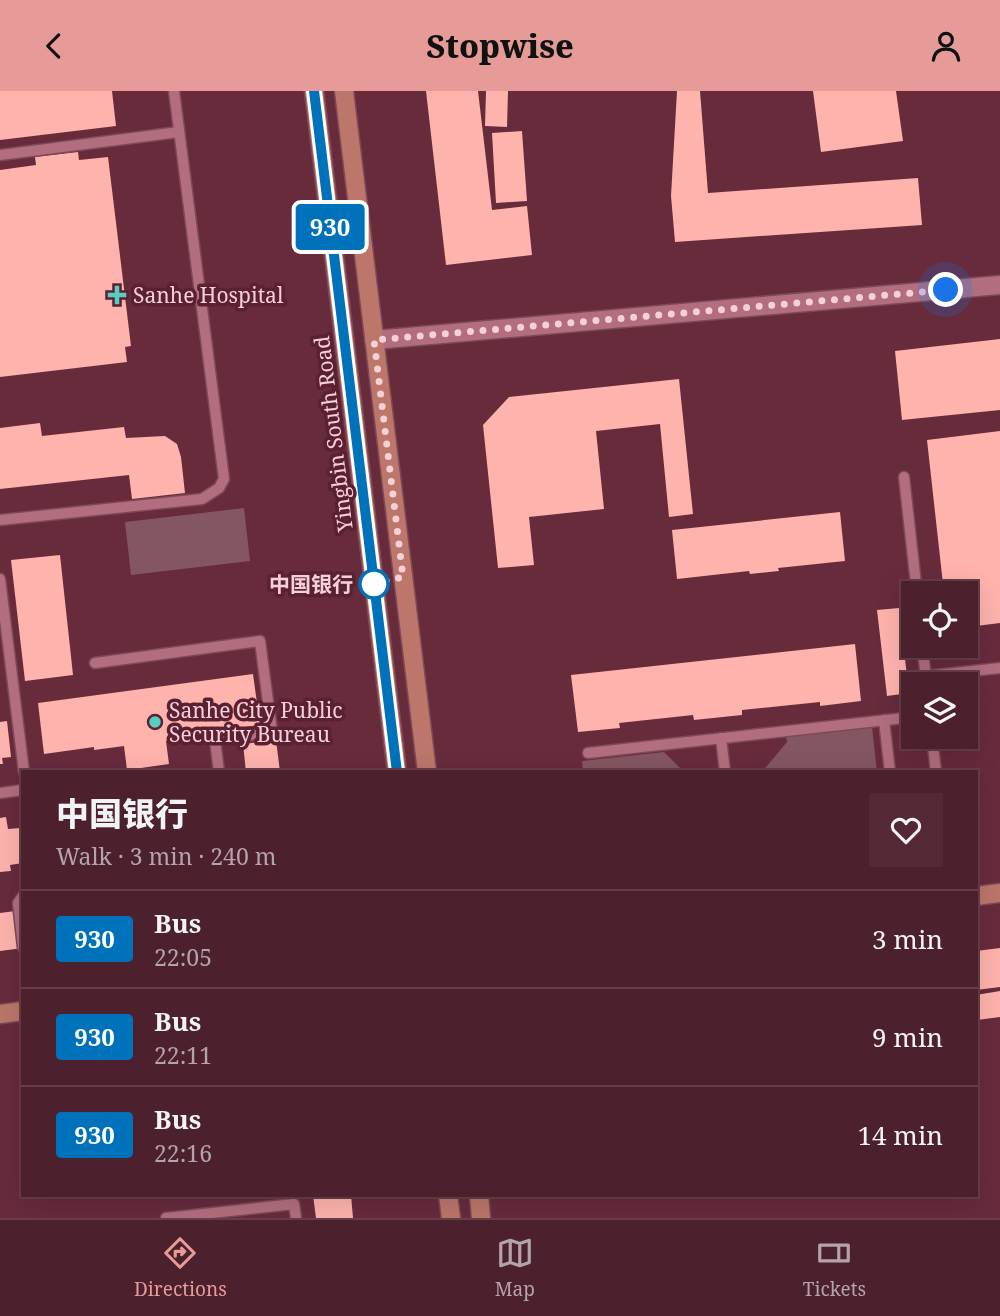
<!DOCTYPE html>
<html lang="en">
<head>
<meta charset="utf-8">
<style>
	:root { --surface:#4d202d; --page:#542835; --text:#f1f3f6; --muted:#b3a3aa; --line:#643e49; --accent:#e69b98 }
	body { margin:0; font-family:"Noto Serif","Noto Sans SC",serif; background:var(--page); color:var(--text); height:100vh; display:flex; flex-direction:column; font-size:26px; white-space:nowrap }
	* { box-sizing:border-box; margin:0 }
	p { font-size:23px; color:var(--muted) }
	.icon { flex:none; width:38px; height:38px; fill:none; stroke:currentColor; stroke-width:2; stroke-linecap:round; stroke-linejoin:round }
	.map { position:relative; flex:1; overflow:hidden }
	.sheet { position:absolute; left:21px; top:679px; width:957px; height:427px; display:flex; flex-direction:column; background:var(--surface); border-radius:0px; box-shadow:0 7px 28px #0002,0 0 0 2px var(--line) }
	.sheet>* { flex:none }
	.badge { padding:0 14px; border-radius:5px; font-size:24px; line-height:46px }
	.buttons { position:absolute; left:901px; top:490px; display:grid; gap:14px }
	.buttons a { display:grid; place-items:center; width:77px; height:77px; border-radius:0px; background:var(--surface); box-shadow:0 7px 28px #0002,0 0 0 2px var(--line); font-size:35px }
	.you { position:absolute; width:35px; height:35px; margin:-18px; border:5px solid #fff; border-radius:50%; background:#1a73e8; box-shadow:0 0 0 10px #1a73e833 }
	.map>.badge { position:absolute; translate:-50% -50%; box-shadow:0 0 0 4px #fff }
	.round { display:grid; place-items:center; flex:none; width:74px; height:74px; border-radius:0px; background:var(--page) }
	.head { display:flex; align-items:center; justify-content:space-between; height:119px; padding:0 35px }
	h1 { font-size:33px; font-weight:800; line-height:52px }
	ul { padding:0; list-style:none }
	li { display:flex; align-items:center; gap:21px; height:98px; padding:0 35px; border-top:2px solid var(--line) }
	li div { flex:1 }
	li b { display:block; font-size:26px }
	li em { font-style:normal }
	li .badge { min-width:77px; font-weight:700; text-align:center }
	header { display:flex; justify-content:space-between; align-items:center; height:91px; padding:0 35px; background:var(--accent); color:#111; font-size:32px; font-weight:800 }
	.dock { display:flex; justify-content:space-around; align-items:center; height:98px; border-top:2px solid var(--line); background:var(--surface); font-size:19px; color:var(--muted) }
	.dock a { display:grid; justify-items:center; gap:4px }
	.dock .selected { color:var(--accent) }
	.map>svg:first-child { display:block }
</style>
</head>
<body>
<header><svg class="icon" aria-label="back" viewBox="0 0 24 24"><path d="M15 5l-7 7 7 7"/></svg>Stopwise<svg class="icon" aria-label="person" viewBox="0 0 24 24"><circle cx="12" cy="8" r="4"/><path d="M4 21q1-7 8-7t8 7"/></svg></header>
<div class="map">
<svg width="1000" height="1127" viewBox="0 0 1000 1127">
	<rect width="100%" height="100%" fill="#672b3c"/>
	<path fill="#845661" d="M 244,417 L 250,470 L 131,484 L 125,431 Z
		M 872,636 L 877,681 L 762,681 L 787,651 L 786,645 Z
		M 664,661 L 684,681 L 583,681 L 582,670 Z"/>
	<path fill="#feb3ad" d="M 0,0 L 112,0 L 116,35 L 0,49 Z
		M 426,0 L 478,0 L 492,119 L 527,115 L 532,164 L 446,174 Z
		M 486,0 L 508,0 L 507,36 L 485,35 Z
		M 677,0 L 700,0 L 708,102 L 918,87 L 922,134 L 675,151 L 671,105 Z
		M 813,0 L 896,0 L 903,50 L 821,61 Z
		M 522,40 L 527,110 L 496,112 L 492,42 Z
		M 78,61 L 79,69 L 108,66 L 131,255 L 125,256 L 127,271 L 0,286 L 0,79 L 36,74 L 35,66 Z
		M 1000,248 L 1000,319 L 902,329 L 895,260 Z
		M 679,288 L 693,423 L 669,426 L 660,333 L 596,340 L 604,418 L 529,426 L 534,474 L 498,477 L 483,334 L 509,306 Z
		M 40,332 L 42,345 L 124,336 L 126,347 L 165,345 L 177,353 L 181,366 L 185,402 L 132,408 L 129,384 L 0,398 L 0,337 Z
		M 1000,340 L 1000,532 L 968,536 L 966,530 L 966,502 L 944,502 L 927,349 Z
		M 840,421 L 845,470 L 778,477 L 779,480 L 750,483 L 749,480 L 677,488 L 672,439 Z
		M 60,464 L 73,584 L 25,590 L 11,469 Z
		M 899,517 L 909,602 L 887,605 L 877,519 Z
		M 855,553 L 861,610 L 820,615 L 820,611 L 742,619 L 742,624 L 694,629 L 693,624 L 619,632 L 620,637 L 578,641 L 571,584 Z
		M 253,583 L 260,634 L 211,640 L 212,643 L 166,650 L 169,673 L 127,679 L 124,655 L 94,659 L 94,656 L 44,663 L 38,612 Z
		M 7,630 L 11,666 L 2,667 L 3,673 L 0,673 L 0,631 Z
		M 276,649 L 280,681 L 246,681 L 243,653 Z
		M 6,726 L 8,738 L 20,737 L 23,772 L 10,774 L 11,780 L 0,781 L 0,727 Z
		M 23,819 L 23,857 L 0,860 L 0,822 Z
		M 1000,857 L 1000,896 L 976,899 L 976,860 Z
		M 1000,900 L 1000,926 L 977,929 L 976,904 Z
		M 313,1104 L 351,1104 L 353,1127 L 316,1127 Z"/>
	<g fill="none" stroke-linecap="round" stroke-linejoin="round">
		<g stroke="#7d4959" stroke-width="13">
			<path id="service" d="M 0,64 L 179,41
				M 904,386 L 917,502
				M 0,429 L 202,408 L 219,397 L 224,388 L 174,0
				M 0,488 L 24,681
				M 922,555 L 927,593
				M 95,572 L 260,550 L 272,641 L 215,649 L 219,681
				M 926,585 L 1000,577
				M 884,629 L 890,681
				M 932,646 L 936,681
				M 721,647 L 725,681
				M 588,662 L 914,626
				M 0,702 L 23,699
				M 23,805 L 18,812 L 23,856
				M 166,1127 L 294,1113 L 296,1127"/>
		</g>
		<g stroke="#7d4959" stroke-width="21">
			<path id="tertiary" d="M 374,249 L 1000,194"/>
		</g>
		<g stroke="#7d4959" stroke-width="21">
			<path id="secondary" d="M 314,0 L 397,681
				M 344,0 L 427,681
				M 976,805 L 1000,802
				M 0,923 L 23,920
				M 448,1104 L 451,1127
				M 479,1104 L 481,1127"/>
		</g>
		<use href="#service" stroke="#b26e7e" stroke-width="10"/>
		<use href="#tertiary" stroke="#b26e7e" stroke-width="18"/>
		<use href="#secondary" stroke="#bc766a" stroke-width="18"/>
	</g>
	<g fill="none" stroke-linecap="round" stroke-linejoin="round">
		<g stroke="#fff" stroke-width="16">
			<path id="line" d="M 314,0 L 397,681"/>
		</g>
		<use href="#line" stroke="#0072bc" stroke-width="10"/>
		<path stroke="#f6d0d8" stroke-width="7" stroke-dasharray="0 12.6" d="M 374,493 L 403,486 L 374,249 L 946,199"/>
	</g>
	<g fill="#58cec0" stroke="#5b2031" stroke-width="2.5">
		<path d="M113.5 193.5h7v7h7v7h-7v7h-7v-7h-7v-7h7z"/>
		<circle cx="155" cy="631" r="7"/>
	</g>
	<circle fill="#fff" stroke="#0072bc" stroke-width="3.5" cx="374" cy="493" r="14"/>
	<g text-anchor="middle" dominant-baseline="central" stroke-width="7" stroke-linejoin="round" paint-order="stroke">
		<g font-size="21" fill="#f6d0d8" stroke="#5b2031" text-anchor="start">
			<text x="133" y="204">Sanhe Hospital</text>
			<text x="169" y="619">Sanhe City Public<tspan x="169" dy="24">Security Bureau</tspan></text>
		</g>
		<g font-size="21" fill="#f6d0d8" stroke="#5b2031">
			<text transform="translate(333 343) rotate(-97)">Yingbin South Road</text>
		</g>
		<g font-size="21" font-weight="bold" fill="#f6d0d8" stroke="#5b2031" text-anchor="end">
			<text x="353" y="493">中国银行</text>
		</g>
	</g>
</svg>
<div class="buttons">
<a><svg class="icon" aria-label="locate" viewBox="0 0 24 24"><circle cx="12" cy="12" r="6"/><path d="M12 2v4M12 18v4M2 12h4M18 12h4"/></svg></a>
<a><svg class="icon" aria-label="layers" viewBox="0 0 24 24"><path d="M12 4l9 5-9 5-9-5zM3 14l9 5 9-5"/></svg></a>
</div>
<div class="you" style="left:946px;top:199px"></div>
<b class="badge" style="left:330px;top:136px;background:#0072bc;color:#fff">930</b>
<section class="sheet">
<div class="head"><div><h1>中国银行</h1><p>Walk · 3 min · 240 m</p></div><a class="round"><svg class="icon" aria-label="heart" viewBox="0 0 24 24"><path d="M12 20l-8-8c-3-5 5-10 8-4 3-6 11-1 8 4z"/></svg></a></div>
<ul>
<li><span class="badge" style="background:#0072bc;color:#fff">930</span><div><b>Bus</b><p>22:05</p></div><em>3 min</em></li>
<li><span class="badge" style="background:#0072bc;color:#fff">930</span><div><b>Bus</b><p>22:11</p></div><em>9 min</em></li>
<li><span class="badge" style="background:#0072bc;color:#fff">930</span><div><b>Bus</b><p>22:16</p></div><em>14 min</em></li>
</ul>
</section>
</div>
<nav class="dock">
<a class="selected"><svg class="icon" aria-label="directions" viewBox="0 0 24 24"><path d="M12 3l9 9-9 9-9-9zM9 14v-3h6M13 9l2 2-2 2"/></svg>Directions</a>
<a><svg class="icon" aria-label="map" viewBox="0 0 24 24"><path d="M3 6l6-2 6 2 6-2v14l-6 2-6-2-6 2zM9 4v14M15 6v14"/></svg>Map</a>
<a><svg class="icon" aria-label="tickets" viewBox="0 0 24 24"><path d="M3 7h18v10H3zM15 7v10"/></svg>Tickets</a>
</nav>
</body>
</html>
